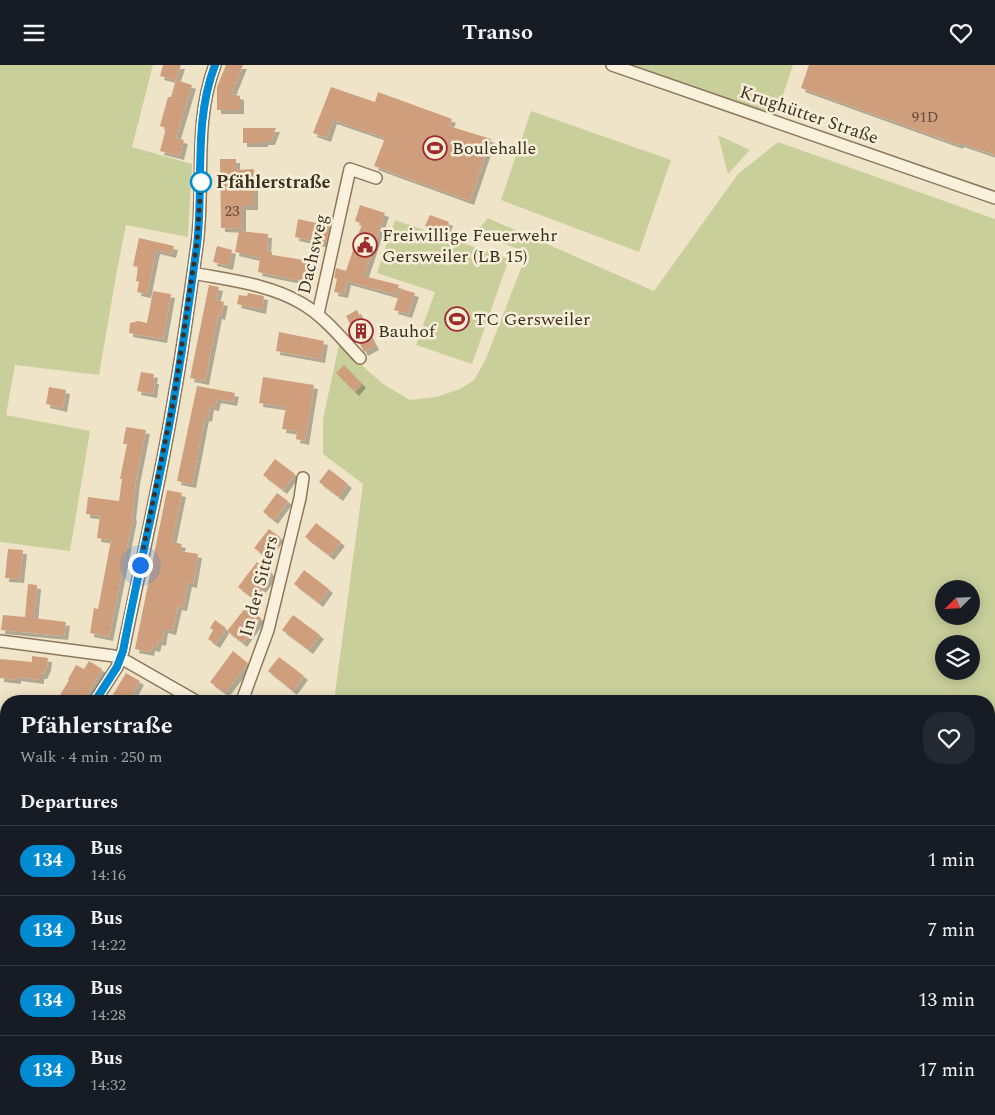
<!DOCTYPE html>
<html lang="en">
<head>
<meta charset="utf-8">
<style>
	:root { --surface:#171b24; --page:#242831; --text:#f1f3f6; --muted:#9ea1a6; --line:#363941 }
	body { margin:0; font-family:Spectral,serif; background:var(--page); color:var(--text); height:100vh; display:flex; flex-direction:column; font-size:19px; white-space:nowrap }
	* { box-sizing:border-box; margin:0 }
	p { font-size:16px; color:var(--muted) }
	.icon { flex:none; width:28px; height:28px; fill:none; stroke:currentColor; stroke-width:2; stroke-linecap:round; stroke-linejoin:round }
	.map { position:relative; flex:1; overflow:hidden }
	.drawer { position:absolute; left:0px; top:630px; width:995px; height:420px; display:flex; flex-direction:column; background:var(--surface); border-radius:20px 20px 0 0; box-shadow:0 2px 12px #0003 }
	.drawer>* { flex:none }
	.badge { padding:0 10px; border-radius:16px; font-size:18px; line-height:32px }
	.needle { width:32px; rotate:246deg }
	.fabs { position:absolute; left:935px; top:515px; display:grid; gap:10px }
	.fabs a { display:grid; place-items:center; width:45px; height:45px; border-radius:50%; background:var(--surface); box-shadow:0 2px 12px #0003; font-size:25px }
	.you { position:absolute; width:25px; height:25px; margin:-12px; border:4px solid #fff; border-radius:50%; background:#1a73e8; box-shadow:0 0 0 8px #1a73e833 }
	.map>.badge { position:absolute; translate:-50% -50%; box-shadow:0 0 0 2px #fff }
	h2 { padding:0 20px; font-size:19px; line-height:45px }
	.round { display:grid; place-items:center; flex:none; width:52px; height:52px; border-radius:20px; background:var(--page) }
	.summary { display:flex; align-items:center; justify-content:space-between; height:85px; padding:0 20px }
	h1 { font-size:24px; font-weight:700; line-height:38px }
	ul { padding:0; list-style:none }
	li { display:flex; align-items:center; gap:15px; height:70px; padding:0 20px; border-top:1px solid var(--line) }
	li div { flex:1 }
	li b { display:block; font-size:19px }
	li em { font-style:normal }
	li .badge { min-width:55px; font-weight:700; text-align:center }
	header { display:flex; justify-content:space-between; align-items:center; height:65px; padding:0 20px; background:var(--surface); font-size:22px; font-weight:700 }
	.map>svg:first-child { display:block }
</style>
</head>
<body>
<header><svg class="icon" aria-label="menu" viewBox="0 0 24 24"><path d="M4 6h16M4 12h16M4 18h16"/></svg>Transo<svg class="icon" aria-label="heart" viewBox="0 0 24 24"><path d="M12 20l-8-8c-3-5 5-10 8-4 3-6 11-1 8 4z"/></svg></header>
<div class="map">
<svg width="995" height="1050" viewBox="0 0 995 1050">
	<defs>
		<filter id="shadow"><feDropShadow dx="4" dy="4" stdDeviation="0" flood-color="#0004"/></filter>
	</defs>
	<rect width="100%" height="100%" fill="#f0e4c8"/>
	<path fill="#c9cf9b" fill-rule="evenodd" d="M 0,0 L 153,0 L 132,82 L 192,99 L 188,172 L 126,160 L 116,211 L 99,310 L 15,300 L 6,350 L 90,366 L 70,486 L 0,477 Z
		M 620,0 L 793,0 L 774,56 Z
		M 531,46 L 671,95 L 639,187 L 501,135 Z
		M 718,70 L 750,85 L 728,109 Z
		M 778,77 L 995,154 L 995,1050 L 158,1050 L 146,1044 L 989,1044 L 989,636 L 334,636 L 363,419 L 323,389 L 323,354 L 339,280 L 383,319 L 410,335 L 436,332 L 460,324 L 474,315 L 485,296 L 527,188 L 476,167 L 488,153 L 654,226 L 738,109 ZM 944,524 L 971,524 L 971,551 L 944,551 ZM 944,579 L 971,579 L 971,606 L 944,606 Z
		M 395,155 L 509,194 L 472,299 L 416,280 L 435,227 L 377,208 Z"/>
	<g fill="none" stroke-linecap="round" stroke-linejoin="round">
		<path stroke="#6f938a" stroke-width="3" d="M 989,1003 L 995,998
			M 933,1050 L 940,1044"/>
	</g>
	<path fill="#cf9f7d" filter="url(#shadow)" d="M 163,0 L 181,0 L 176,15 L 192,20 L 176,73 L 184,75 L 180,91 L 160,86 L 166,63 L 160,61 L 168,32 L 171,32 L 176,15 L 160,11 Z
		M 226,0 L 243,0 L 231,29 L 240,31 L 240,45 L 217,45 L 217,22 Z
		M 809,0 L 995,0 L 995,90 L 960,78 L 959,80 L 801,23 Z
		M 331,22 L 375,37 L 378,27 L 452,54 L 449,61 L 491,74 L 470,136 L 374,101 L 385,73 L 333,55 L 327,73 L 313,68 Z
		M 243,63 L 276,63 L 271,76 L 264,76 L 264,78 L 243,78 Z
		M 220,94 L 236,94 L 236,105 L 254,104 L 254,141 L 242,141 L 242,164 L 221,163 Z
		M 360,140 L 385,148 L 364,211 L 399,220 L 396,230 L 347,216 L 344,229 L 334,227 L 337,214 L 334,213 L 336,203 L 346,206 L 362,159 L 355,156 Z
		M 430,150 L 449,157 L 445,168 L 425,161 Z
		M 298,154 L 330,161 L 326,179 L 295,172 Z
		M 239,166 L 268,169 L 267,186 L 272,187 L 272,190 L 311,196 L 307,217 L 258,207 L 260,193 L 235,187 Z
		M 139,173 L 174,181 L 172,189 L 156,185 L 147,229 L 137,227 L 139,217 L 136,216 L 138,202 L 133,201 Z
		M 217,181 L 232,185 L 229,201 L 213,197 Z
		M 209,220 L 219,222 L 216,235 L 224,237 L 221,251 L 218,250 L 205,316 L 190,313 Z
		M 401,224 L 415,228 L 408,249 L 394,245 Z
		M 153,226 L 171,229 L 163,274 L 129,268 L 130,258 L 138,256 L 147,258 Z
		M 248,228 L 264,231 L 262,245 L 237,239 L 239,230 L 247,231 Z
		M 357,245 L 375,281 L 364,287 L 346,251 Z
		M 279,267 L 324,276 L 321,294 L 276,286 Z
		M 344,300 L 362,319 L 355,327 L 336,308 Z
		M 141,307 L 154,309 L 153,315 L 155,315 L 153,329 L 137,326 Z
		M 263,312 L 314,320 L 305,376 L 296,374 L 297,366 L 282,364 L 286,342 L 259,338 Z
		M 197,321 L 235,328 L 233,337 L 217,334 L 215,342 L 210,341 L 208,353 L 205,352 L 192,419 L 177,416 Z
		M 49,322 L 66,325 L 63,343 L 46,339 Z
		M 126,362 L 146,365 L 136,415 L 132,451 L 133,452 L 109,572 L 90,568 L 94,543 L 98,544 L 111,475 L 97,473 L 100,451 L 86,449 L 88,432 L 119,436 L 122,414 L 120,414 L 127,379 L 123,379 Z
		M 275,394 L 295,409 L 283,425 L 263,410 Z
		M 329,404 L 348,419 L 339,432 L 319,417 Z
		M 167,425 L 182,428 L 172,477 L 182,479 L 180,486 L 198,489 L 193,519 L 188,518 L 183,542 L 178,541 L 172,566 L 164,564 L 162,577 L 158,576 L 156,583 L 151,582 L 150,587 L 135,584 Z
		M 277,428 L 288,436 L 274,455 L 263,447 Z
		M 316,458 L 341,477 L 330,491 L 305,472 Z
		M 269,464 L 280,472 L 265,491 L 254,483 Z
		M 8,484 L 23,485 L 20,514 L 5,513 Z
		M 257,497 L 273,509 L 254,534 L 238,522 Z
		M 304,505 L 329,524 L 319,538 L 294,519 Z
		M 28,519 L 37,520 L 34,553 L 66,557 L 64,571 L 1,565 L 3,550 L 25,552 Z
		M 246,542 L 261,553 L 243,578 L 227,566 Z
		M 293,550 L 320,570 L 309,585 L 282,565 Z
		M 215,555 L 226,563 L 216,579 L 208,574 L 213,565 L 210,563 Z
		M 233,586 L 248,598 L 225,628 L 210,617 Z
		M 32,591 L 48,593 L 47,602 L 43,610 L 40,610 L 40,615 L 17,612 L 17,615 L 0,613 L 0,594 L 32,597 Z
		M 279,592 L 304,611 L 293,626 L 268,606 Z
		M 89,596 L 102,604 L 84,636 L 62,636 L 65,633 L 60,630 L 69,615 L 68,614 L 76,600 L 84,604 Z
		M 126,608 L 140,616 L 133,629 L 145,636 L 109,636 Z"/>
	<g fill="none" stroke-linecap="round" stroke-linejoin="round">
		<g stroke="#8d765c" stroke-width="14">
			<path id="minor" d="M 612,0 L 995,133
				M 193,208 C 228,215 269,219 301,238 C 324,251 342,274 360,293
				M 318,249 L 350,104 L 376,113
				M 0,576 L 114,591 L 126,596 L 196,636
				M 95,636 L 117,602 L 123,586 C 140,502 160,418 174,333 C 183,283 190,231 197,180 C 205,121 193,57 215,0
				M 242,636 L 268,565 L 300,433 L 303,413
				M 0,789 L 6,780
				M 0,939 L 6,943"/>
		</g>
		<use href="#minor" stroke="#faf1dc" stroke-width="11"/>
	</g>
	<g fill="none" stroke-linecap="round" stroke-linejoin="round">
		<g stroke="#fff" stroke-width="11">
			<path id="line" d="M 95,636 L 117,602 L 123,586 C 139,502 160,418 174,333 C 183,283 190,231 197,180 C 204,121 193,57 215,0"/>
		</g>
		<use href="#line" stroke="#008bd2" stroke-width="8"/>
		<path stroke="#3d2e20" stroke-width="5" stroke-dasharray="0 9" d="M 140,500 L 174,333 L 197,177 L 201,115 L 201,117"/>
	</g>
	<defs>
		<g id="stadium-ring" transform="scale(1.25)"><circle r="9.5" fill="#f7eed8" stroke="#9e2a2b" stroke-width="1.5"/><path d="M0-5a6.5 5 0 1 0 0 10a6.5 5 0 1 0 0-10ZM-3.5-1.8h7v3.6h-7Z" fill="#9e2a2b"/></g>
		<g id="civic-ring" transform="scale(1.25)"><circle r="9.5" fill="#f7eed8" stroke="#9e2a2b" stroke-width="1.5"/><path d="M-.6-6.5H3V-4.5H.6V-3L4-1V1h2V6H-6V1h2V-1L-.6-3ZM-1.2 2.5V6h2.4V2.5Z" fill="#9e2a2b"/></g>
		<g id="building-ring" transform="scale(1.25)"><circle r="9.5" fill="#f7eed8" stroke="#9e2a2b" stroke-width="1.5"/><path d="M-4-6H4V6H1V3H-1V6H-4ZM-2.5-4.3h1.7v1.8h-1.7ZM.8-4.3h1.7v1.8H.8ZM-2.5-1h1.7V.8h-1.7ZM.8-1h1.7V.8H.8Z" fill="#9e2a2b"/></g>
	</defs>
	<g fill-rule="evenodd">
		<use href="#stadium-ring" x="435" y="83"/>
		<use href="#civic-ring" x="365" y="180"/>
		<use href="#stadium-ring" x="457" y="254"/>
		<use href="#building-ring" x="361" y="266"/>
	</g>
	<circle fill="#fff" stroke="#008bd2" stroke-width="2.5" cx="201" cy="117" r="10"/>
	<g text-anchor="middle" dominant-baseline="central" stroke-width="5" stroke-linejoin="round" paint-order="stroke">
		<g font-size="15" fill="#624a37">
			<text x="925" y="52">91D</text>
			<text x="232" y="146">23</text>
		</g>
		<g font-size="18" fill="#3d2e20" stroke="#f7eed8">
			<text transform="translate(809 50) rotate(19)">Krughütter Straße</text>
			<text transform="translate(313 189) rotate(-77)">Dachsweg</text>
			<text transform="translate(259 521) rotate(-75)">In der Sitters</text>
		</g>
		<g font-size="18" fill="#3d2e20" stroke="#f7eed8" text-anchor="start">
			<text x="452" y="83">Boulehalle</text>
			<text x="382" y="170">Freiwillige Feuerwehr<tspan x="382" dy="21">Gersweiler (LB 15)</tspan></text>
			<text x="474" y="254">TC Gersweiler</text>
			<text x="378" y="266">Bauhof</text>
		</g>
		<g font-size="18" font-weight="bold" fill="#3d2e20" stroke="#f7eed8" text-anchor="start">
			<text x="216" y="117">Pfählerstraße</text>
		</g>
	</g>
</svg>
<div class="fabs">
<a><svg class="needle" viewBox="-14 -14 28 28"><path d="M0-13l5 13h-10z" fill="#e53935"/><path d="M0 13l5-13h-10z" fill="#9ea1a6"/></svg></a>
<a><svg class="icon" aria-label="layers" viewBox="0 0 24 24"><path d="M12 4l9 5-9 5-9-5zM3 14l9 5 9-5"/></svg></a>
</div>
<div class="you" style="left:140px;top:500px"></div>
<section class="drawer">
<div class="summary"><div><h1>Pfählerstraße</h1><p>Walk · 4 min · 250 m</p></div><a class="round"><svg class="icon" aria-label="heart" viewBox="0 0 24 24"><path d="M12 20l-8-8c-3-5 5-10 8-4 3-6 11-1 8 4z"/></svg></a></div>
<h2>Departures</h2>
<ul>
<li><span class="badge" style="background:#008bd2;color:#fff">134</span><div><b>Bus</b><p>14:16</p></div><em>1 min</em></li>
<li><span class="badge" style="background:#008bd2;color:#fff">134</span><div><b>Bus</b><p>14:22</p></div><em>7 min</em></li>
<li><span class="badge" style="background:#008bd2;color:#fff">134</span><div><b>Bus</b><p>14:28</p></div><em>13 min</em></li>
<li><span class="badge" style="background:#008bd2;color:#fff">134</span><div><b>Bus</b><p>14:32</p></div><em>17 min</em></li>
</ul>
</section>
</div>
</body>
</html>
